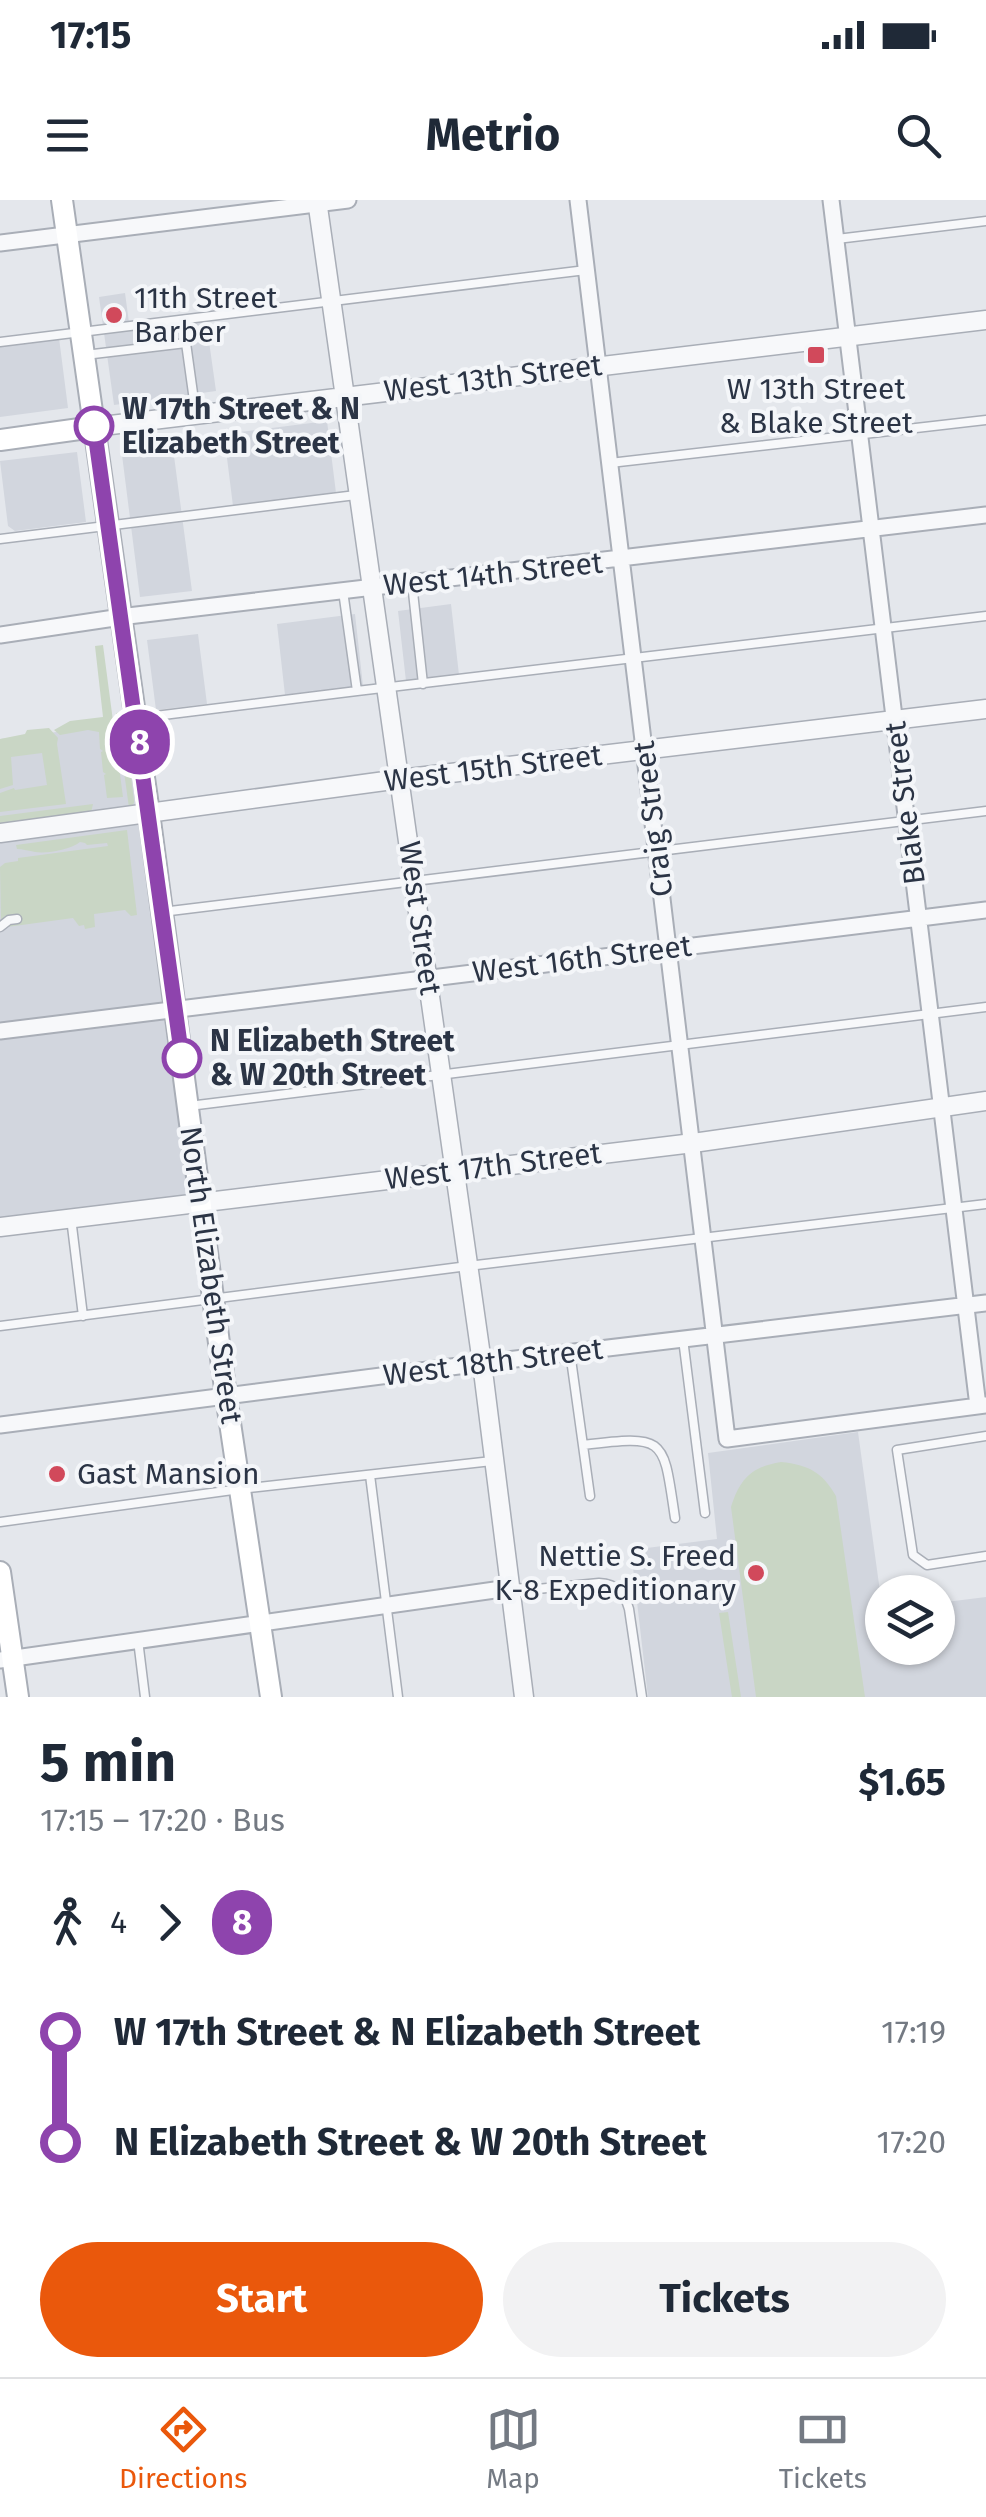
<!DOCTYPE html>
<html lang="en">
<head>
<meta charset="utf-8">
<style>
	:root { --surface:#fff; --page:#f2f2f3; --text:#1f2937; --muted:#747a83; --line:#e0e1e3; --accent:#ea580c }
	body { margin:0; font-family:"Fira Sans",sans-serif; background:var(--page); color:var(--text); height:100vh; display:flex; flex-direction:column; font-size:38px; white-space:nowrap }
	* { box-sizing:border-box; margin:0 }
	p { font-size:32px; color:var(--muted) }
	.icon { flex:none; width:55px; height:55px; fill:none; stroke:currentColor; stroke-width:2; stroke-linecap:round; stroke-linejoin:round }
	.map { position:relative; height:1497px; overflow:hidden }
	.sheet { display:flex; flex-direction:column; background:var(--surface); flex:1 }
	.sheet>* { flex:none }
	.badge { padding:0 20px; border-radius:32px; font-size:35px; line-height:65px }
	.tools { position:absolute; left:865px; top:1375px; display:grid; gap:20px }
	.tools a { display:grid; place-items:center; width:90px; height:90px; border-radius:50%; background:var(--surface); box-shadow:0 2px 8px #0004; font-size:50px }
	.map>.badge { position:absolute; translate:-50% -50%; box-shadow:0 0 0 5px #fff }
	.legs { display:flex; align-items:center; gap:15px; height:110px; padding:0 40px; font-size:32px }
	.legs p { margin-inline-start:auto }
	.headline { display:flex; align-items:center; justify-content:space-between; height:170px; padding:0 40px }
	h1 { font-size:55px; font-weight:700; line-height:75px }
	.cta { display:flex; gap:20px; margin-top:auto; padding:20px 40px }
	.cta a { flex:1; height:115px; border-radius:60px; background:var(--accent); color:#fff; font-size:40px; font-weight:700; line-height:115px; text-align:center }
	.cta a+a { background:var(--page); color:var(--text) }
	ul { padding:0 40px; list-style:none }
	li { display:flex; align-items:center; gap:35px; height:110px; font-size:38px }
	li i { display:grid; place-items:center; width:15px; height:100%; margin:0 12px; background:currentColor }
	li i::after { content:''; width:25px; height:25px; margin:-12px; border:8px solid; border-radius:50%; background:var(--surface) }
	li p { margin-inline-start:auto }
	li:first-child i { background:linear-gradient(#0000 50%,currentColor 0) }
	li:last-child i { background:linear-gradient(currentColor 50%,#0000 0) }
	.status { display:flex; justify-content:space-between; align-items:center; height:70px; padding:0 50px; background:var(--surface); direction:ltr }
	.status svg { height:28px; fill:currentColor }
	header { display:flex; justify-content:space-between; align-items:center; height:130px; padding:0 40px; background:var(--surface); font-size:45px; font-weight:700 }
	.tabs { display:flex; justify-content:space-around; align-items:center; height:140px; border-top:2px solid var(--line); background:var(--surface); font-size:28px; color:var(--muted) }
	.tabs a { display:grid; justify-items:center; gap:5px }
	.tabs .active { color:var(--accent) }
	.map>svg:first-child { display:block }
</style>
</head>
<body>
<div class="status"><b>17:15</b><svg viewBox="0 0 49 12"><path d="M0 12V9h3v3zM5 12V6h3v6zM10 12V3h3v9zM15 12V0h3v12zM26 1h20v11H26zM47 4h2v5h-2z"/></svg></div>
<header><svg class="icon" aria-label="menu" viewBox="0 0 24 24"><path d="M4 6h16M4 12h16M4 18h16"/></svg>Metrio<svg class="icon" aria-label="search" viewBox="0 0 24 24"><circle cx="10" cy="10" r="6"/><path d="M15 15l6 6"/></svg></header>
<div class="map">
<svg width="986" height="1497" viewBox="0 0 986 1497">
	<rect width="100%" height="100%" fill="#e4e7ec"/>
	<path fill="#d2d6de" d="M 125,93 L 130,130 L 206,120 L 216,191 L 114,205 L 99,97 Z
		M 59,138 L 68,208 L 0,217 L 0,145 Z
		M 327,221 L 337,301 L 234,314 L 224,234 Z
		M 172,241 L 192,391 L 140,397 L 121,247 Z
		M 77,252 L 86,322 L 15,331 L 8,326 L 0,261 Z
		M 451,404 L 459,475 L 406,481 L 398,411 Z
		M 355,414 L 363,486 L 285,495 L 277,424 Z
		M 198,434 L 207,504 L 156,510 L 147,440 Z
		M 137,522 L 202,1003 L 0,1027 L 0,539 Z
		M 858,1232 L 882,1406 L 882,1448 L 938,1448 L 938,1403 L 986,1397 L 986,1497 L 648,1497 L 631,1350 L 717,1339 L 708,1253 Z"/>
	<path fill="#c9d6c5" d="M 103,445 L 123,597 L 107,598 L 104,575 L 106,574 L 103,572 L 101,552 L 103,551 L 100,549 L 99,532 L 88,530 L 60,535 L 54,530 L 70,521 L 103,517 L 95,446 Z
		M 123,512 L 134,601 L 134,603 L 129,608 L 116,513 Z
		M 49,528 L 58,538 L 57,544 L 66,604 L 0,612 L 0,593 L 14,588 L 15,590 L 47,585 L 42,553 L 11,557 L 13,585 L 0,589 L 0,539 L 25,534 L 27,530 Z
		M 93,604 L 91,613 L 0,625 L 0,616 Z
		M 127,630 L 137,715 L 131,716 L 125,710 L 94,714 L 95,727 L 85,729 L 84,725 L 79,726 L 73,718 L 7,727 L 1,720 L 0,667 L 5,663 L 18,661 L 18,658 L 108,646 L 107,643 L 87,645 L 85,643 L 80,642 C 71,649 48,654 35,652 C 29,651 23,649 17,649 L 16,645 Z
		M 781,1262 C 809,1265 822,1272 836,1296 L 865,1497 L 756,1497 L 731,1307 C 740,1279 751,1267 781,1262 Z
		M 728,1412 L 741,1497 L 732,1497 L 719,1413 Z"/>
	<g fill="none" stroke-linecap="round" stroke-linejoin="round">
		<g stroke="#a9aeb7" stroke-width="11">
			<path id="service" d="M 837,39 L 986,21
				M 0,142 L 586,70
				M 85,155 L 186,143 L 196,215
				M 610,263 L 986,220
				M 0,339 L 356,295
				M 412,383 L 423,484
				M 343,391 L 357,491 L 986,416
				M 139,518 L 357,491
				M 162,712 L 986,611
				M 0,727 L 9,720 L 17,719
				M 189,906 L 986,807
				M 71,1018 L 83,1116
				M 0,1126 L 468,1066 L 986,1004
				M 683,1139 L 705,1313
				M 570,1152 L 590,1296
				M 986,1236 L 897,1250 L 913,1355 L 927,1365 L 986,1356
				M 583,1245 C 667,1235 663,1237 675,1318
				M 370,1275 L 398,1497
				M 0,1322 L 240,1289 L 492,1261
				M 512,1388 L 537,1389 L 599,1383 C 617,1384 624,1392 629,1409 L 642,1497
				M 138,1440 L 145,1497"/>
		</g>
		<g stroke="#a9aeb7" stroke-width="19">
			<path id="minor" d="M 578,0 L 727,1239 L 986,1205
				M 831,0 L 978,1206
				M 0,43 L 348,0
				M 0,435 L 128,416 L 986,315
				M 0,831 L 986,710
				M 0,1225 L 482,1163 L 986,1103
				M 0,1460 L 509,1388"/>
		</g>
		<g stroke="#a9aeb7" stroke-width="21">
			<path id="tertiary" d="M 317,0 L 482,1163 L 524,1497
				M 94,227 L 986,120
				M 0,633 L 400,579 L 986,509
				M 0,1027 L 693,943 L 986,901"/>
		</g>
		<g stroke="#a9aeb7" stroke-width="24">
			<path id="secondary" d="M 62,0 L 149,613 L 226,1196 L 271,1497
				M 0,240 L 94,227
				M 0,1372 L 18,1497"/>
		</g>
		<use href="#service" stroke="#f7f8fa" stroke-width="8"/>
		<use href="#minor" stroke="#f7f8fa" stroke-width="15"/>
		<use href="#tertiary" stroke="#f7f8fa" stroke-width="18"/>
		<use href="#secondary" stroke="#fff" stroke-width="20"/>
	</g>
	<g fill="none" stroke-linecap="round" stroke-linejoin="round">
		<g stroke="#fff" stroke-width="22">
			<path id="line-1" d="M 94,226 L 182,858"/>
		</g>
		<use href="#line-1" stroke="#8e44ad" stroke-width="15"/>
	</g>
	<g fill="#d1495b" stroke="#f4f6f9" stroke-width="4">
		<circle cx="114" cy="115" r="10"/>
		<rect x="806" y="145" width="20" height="20" rx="5"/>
		<circle cx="57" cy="1274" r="10"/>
		<circle cx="756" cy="1373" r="10"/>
	</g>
	<g fill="#fff" stroke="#8e44ad" stroke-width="5">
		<circle cx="94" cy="226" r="18"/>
		<circle cx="182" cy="858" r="18"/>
	</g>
	<g text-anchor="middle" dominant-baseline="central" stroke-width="8" stroke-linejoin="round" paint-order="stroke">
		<g font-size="30" fill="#2b3445" stroke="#f4f6f9" text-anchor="start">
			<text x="134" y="98">11th Street<tspan x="134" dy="34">Barber</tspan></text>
			<text x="816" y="189" text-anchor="middle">W 13th Street<tspan x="816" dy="34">&amp; Blake Street</tspan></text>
			<text x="77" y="1274">Gast Mansion</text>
			<text x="736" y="1356" text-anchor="end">Nettie S. Freed<tspan x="736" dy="34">K-8 Expeditionary</tspan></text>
		</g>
		<g font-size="30" fill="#2b3445" stroke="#f4f6f9">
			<text transform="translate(493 178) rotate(-7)">West 13th Street</text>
			<text transform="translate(493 374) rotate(-6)">West 14th Street</text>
			<text transform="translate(493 568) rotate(-7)">West 15th Street</text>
			<text transform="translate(905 603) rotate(-97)">Blake Street</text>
			<text transform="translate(653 619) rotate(-97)">Craig Street</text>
			<text transform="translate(420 718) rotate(82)">West Street</text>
			<text transform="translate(582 759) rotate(-7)">West 16th Street</text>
			<text transform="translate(493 966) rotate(-7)">West 17th Street</text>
			<text transform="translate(211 1075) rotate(82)">North Elizabeth Street</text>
			<text transform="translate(493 1162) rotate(-7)">West 18th Street</text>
		</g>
		<g font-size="30" font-weight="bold" fill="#2b3445" stroke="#f4f6f9" text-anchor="start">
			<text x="122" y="209">W 17th Street &amp; N<tspan x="122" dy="34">Elizabeth Street</tspan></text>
			<text x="210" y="841">N Elizabeth Street<tspan x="210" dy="34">&amp; W 20th Street</tspan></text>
		</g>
	</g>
</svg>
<div class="tools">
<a><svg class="icon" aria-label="layers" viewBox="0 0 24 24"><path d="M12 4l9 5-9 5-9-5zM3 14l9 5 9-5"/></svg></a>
</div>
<b class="badge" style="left:140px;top:542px;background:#8e44ad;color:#fff">8</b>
</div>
<section class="sheet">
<div class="headline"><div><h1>5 min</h1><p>17:15 – 17:20 · Bus</p></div><b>$1.65</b></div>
<div class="legs"><svg class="icon" aria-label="walk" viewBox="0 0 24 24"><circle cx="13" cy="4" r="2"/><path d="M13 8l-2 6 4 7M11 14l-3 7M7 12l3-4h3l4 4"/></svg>4<svg class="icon" aria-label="forward" viewBox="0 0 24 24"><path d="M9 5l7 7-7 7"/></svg><b class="badge" style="background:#8e44ad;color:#fff">8</b></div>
<ul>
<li><i style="color:#8e44ad"></i><b>W 17th Street &amp; N Elizabeth Street</b><p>17:19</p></li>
<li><i style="color:#8e44ad"></i><b>N Elizabeth Street &amp; W 20th Street</b><p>17:20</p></li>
</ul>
<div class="cta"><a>Start</a><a>Tickets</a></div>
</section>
<nav class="tabs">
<a class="active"><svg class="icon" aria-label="directions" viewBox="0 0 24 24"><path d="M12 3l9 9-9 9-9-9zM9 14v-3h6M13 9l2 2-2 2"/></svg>Directions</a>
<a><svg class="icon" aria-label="map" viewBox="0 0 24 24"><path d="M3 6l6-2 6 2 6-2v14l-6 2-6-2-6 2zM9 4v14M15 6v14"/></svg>Map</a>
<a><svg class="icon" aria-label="tickets" viewBox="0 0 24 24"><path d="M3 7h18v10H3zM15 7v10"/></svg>Tickets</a>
</nav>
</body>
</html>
